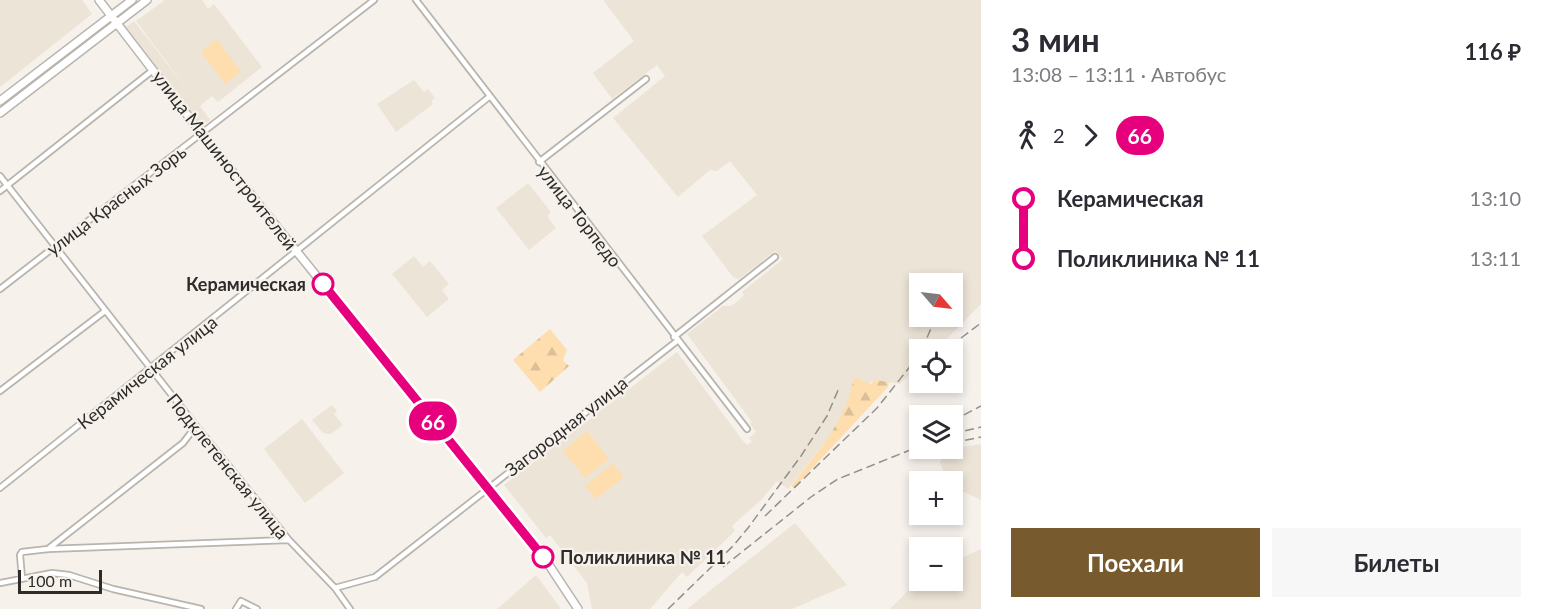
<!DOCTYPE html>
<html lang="ru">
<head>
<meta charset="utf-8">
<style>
	:root { --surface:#fff; --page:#f7f7f7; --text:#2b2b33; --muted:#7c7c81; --accent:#775b2e }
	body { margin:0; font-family:Lato,sans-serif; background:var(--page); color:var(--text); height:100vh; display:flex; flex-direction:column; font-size:22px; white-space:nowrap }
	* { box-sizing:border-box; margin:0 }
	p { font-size:20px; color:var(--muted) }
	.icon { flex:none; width:33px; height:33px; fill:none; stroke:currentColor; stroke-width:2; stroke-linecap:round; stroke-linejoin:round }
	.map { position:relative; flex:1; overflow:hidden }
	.sheet { display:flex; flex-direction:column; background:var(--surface); width:570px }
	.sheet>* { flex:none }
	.badge { padding:0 12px; border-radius:20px; font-size:21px; line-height:39px }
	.needle { width:39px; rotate:118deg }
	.fabs { position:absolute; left:909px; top:273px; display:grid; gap:12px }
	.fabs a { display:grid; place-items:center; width:54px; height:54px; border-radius:0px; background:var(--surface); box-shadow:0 3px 9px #0003; font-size:30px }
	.scale { position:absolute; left:18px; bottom:15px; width:84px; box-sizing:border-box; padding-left:6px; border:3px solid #2e2c2a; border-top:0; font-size:16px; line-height:21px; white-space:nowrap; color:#2e2c2a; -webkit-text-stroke:4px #f6f1eb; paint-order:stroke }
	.map>.badge { position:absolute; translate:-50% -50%; box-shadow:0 0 0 3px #fff }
	.legs { display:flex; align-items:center; gap:9px; height:66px; padding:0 30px; font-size:20px }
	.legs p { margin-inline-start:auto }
	.headline { display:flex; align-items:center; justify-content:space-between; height:102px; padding:0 30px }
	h1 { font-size:33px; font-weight:700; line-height:45px }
	.primary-button { display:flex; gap:12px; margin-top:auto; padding:12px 30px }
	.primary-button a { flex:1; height:69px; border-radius:0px; background:var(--accent); color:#fff; font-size:24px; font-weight:700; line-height:69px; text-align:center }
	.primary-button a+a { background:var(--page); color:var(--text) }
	ul { padding:0 30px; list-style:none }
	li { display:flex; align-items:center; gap:21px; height:60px; font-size:22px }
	li i { display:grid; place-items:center; width:9px; height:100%; margin:0 8px; background:currentColor }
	li i::after { content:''; width:15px; height:15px; margin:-8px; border:4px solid; border-radius:50%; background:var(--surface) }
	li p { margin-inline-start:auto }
	li:first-child i { background:linear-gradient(#0000 50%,currentColor 0) }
	li:last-child i { background:linear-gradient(currentColor 50%,#0000 0) }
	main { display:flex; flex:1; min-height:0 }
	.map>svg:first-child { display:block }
</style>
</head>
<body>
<main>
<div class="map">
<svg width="981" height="609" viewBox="0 0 981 609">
	<defs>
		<pattern id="forest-firs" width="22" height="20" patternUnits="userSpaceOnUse" patternTransform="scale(1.5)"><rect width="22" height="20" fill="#fedeaf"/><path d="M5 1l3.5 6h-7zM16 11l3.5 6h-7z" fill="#dabf97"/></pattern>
	</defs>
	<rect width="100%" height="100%" fill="#f6f1eb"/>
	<path fill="#ece4d7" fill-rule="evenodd" d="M 0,0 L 82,0 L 92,14 L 0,87 Z
		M 165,0 L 202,0 L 208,9 L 214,4 L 262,67 L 218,102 L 212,96 L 200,106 L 210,120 L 202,126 L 126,27 L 134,21 L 192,96 L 136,21 Z
		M 603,0 L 981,0 L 981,304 L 937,349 L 920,350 L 919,366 L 900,384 L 874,380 L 850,398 L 837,427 L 788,489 L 777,481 L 762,499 L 732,526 L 735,531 L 687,577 L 682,572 L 650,609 L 592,609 L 587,583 L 550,535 L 546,538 L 504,485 L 677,352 L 743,441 L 747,445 L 752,442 L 749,438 L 756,432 L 750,424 L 752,422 L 687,334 L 723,306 L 731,306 L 738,301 L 744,295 L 742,292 L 783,259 L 775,251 L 739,279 L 733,277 L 702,236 L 757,195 L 730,161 L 717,171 L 710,170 L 678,197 L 613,118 L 665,76 L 657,65 L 612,99 L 593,73 L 634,41 ZM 920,284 L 952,284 L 952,316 L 920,316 Z
		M 414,80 L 424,92 L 428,89 L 435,98 L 431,101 L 433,104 L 396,132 L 377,104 Z
		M 528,183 L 551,212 L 547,216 L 556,228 L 529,250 L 496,208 Z
		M 414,256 L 423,267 L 430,261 L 449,284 L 442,290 L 449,299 L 427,317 L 392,274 Z
		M 332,405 L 337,411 L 334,414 L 343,425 L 331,434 L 323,433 L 312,420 Z
		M 302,419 L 344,473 L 305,503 L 264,449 Z
		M 981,444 L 981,500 L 953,487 L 952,482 L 947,481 L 940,462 L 949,449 Z
		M 795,523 L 847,585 L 792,609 L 687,609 Z
		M 981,549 L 981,609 L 890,609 L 919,579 L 952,580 L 953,562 Z
		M 536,575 L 561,609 L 497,609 Z"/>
	<path fill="#fedeaf" d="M 217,39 L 241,72 L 225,84 L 201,52 Z
		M 587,431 L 609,459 L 585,478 L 563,451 Z
		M 613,463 L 624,477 L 596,499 L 585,486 Z"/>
	<path fill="url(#forest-firs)" d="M 550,329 L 567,350 L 563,360 L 569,366 L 540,392 L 513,360 Z
		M 854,377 L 871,384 L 874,380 L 889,382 L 888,387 L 794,488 L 791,486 C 818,451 846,422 854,377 Z"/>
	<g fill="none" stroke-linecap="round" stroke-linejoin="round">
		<g stroke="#b8b4ae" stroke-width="8">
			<path id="street" d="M 416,0 L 747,429
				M 539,162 L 646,79
				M 0,176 L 196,426 L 289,540 L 335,588 L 350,609
				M 0,191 L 153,70
				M 0,289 L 374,0
				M 674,337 L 775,257
				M 0,391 L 105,311
				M 0,488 L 489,97
				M 48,549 L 183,443 L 196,426
				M 22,578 L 20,555 L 22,552 L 48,549 L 289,540
				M 0,583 L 52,573 L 69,575 L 113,589 L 201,609
				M 335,588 L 375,577 L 677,341
				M 236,609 L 241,601 L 257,609"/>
		</g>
		<g stroke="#b8b4ae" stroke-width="10">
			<path id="secondary" d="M 99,0 L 202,134 L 547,562 L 578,609
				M 0,101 L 132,0
				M 0,113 L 147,0"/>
		</g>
		<use href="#street" stroke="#fff" stroke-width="4.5"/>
		<use href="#secondary" stroke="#fff" stroke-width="7"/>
		<path stroke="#938f8b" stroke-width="1.5" stroke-dasharray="9 4.5" stroke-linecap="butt" d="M 961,338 L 981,323
			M 922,350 L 936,316
			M 952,421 L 981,406
			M 952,434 L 981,427
			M 952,443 L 981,437
			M 913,452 L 935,448
			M 765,516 L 877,408 L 920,354
			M 723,567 L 811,497 L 838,479 L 920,446
			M 668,609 L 733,546 L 748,528 L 801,456 L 827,416 L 839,388"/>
	</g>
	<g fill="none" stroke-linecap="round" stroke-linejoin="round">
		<g stroke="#fff" stroke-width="14">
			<path id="line-1" d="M 323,284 L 543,557"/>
		</g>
		<use href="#line-1" stroke="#e6007e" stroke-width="9"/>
	</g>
	<g fill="#fff" stroke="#e6007e" stroke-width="3">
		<circle cx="323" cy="284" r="10"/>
		<circle cx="543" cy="557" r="10"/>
	</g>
	<g text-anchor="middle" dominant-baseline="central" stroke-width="4.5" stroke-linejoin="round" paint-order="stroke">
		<g font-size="18" fill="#2e2c2a" stroke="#f6f1eb">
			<text transform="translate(225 160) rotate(52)">улица Машиностроителей</text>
			<text transform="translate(116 200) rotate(-37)">улица Красных Зорь</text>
			<text transform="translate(580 216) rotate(52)">улица Торпедо</text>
			<text transform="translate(147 372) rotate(-38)">Керамическая улица</text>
			<text transform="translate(566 426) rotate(-38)">Загородная улица</text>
			<text transform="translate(228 466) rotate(51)">Подклетенская улица</text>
		</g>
		<g font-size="18" font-weight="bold" fill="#2e2c2a" stroke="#f6f1eb" text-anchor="end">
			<text x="306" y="284">Керамическая</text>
			<text x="560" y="557" text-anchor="start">Поликлиника № 11</text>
		</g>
	</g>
</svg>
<div class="fabs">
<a><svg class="needle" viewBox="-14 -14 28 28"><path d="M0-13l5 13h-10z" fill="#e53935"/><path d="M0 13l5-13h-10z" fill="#7c7c81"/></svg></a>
<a><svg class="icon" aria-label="locate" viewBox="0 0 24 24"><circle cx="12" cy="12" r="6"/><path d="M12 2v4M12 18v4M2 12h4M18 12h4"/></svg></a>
<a><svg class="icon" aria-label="layers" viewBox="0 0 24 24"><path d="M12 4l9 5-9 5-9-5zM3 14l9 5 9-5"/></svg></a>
<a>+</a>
<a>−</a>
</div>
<div class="scale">100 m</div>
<b class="badge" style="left:433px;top:421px;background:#e6007e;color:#fff">66</b>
</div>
<section class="sheet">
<div class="headline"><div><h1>3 мин</h1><p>13:08 – 13:11 · Автобус</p></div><b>116 ₽</b></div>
<div class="legs"><svg class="icon" aria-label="walk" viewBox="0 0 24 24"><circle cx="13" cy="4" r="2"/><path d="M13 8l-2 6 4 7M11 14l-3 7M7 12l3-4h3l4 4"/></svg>2<svg class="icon" aria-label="forward" viewBox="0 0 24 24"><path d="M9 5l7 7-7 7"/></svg><b class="badge" style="background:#e6007e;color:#fff">66</b></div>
<ul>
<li><i style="color:#e6007e"></i><b>Керамическая</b><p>13:10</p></li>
<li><i style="color:#e6007e"></i><b>Поликлиника № 11</b><p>13:11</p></li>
</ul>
<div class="primary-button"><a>Поехали</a><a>Билеты</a></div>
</section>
</main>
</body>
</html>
